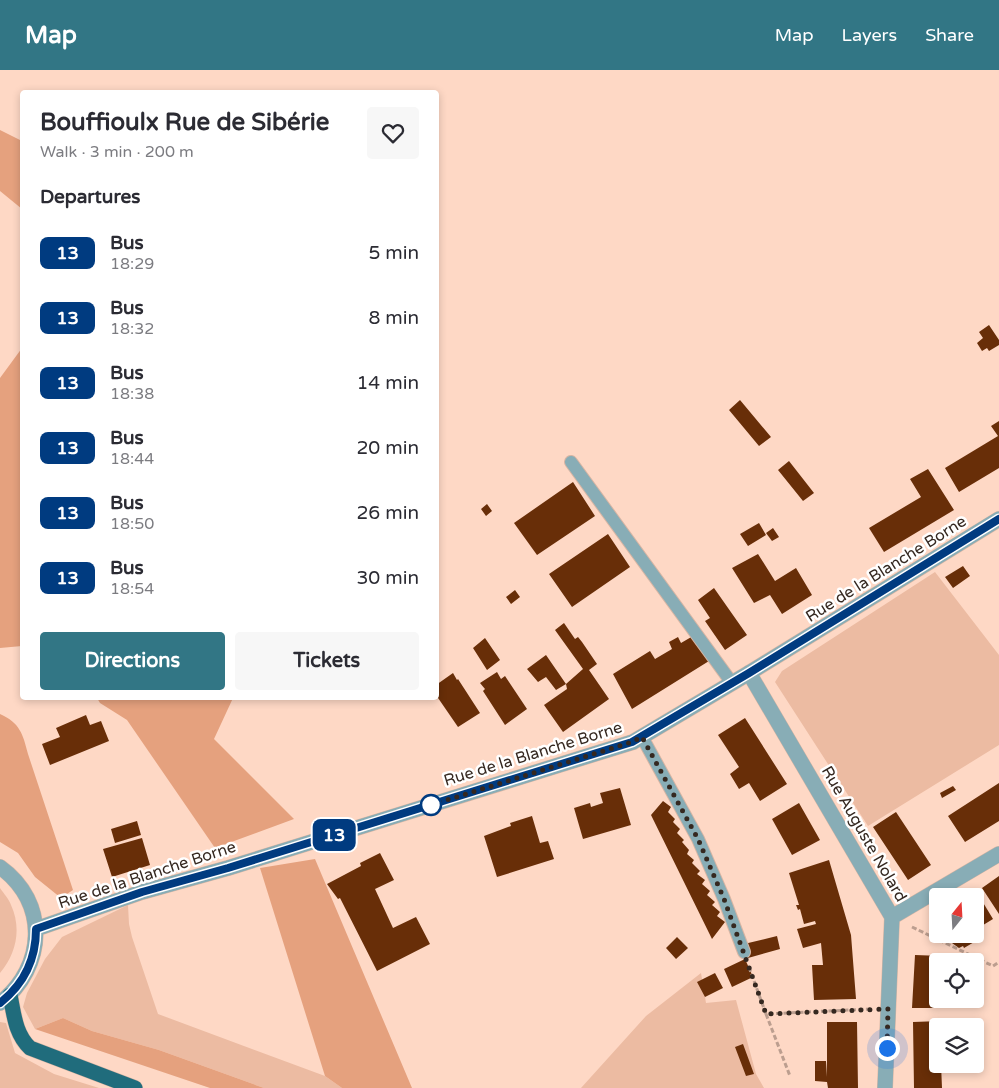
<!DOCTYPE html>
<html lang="en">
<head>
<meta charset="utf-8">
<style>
	:root { --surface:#fff; --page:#f7f7f7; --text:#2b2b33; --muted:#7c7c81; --accent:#327685 }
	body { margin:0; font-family:"Varela Round",sans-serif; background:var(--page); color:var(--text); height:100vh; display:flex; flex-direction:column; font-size:19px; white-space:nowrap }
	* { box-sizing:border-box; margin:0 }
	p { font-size:16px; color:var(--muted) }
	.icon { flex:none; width:28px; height:28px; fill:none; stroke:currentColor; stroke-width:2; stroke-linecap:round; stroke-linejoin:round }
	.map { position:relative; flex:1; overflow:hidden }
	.drawer { position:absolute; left:20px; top:20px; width:419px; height:610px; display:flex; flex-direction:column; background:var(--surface); border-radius:5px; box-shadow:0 2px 8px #0003 }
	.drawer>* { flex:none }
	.badge { padding:0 10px; border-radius:8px; font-size:18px; line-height:32px }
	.needle { width:32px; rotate:18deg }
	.buttons { position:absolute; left:929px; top:818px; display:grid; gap:10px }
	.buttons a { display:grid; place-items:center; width:55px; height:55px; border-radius:5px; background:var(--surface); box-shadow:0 2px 8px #0003; font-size:25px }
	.you { position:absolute; width:25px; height:25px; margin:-12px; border:4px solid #fff; border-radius:50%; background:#1a73e8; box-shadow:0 0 0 8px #1a73e833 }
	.map>.badge { position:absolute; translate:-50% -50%; box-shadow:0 0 0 2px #fff }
	h2 { padding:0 20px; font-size:19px; line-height:45px }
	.round { display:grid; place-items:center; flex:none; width:52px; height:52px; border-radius:5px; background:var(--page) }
	.head { display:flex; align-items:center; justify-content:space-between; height:85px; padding:0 20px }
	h1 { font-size:24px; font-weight:800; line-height:38px }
	.cta { display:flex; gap:10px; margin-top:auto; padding:10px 20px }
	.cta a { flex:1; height:58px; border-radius:5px; background:var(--accent); color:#fff; font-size:20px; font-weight:800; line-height:58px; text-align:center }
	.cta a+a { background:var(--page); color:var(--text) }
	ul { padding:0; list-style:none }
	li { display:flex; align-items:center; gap:15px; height:65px; padding:0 20px }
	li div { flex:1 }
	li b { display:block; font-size:19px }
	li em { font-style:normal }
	li .badge { min-width:55px; font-weight:700; text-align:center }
	header { display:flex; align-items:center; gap:30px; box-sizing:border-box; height:70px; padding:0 25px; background:var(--accent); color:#fff }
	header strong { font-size:24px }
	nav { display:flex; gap:28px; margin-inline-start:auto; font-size:18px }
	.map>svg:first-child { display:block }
</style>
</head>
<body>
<header>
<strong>Map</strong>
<nav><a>Map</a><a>Layers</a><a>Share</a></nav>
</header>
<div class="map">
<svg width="999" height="1018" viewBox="0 0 999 1018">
	<rect width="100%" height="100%" fill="#fed8c5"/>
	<path fill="#ecbba2" d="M 935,502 L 999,585 L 999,675 L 868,756 L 775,612 L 782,601 Z
		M 0,818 C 4,824 9,829 11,835 C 22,859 16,884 0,903 Z
		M 128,835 L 129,854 L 132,867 L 158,944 L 325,1006 L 342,1018 L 264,1018 L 159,980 L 92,961 L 63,948 L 35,959 L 23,937 L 27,923 L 45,889 L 62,867 Z
		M 701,903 L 706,933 L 736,930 L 756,1004 L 764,1018 L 581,1018 L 646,946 Z
		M 0,952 L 6,953 L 15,983 L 54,1004 L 99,1018 L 0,1018 Z"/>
	<path fill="#e5a17e" d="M 0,60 L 22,71 L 22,139 L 0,121 Z
		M 22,275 L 22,576 L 0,578 L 0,308 L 22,278 Z
		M 97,628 L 233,628 L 214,669 L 294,749 L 215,778 L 127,650 L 100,633 Z
		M 0,644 C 20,653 23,664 28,684 L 73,820 L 61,828 L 35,807 L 18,783 L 0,772 Z
		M 315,789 L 412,1018 L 342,1018 L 325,1006 L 260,798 Z
		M 63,948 L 92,961 L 159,980 L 264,1018 L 210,1018 L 35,959 Z"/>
	<path fill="#682e08" d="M 989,255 L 999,270 L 999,275 L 989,281 L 987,278 L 982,281 L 977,273 L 983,268 L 979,262 Z
		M 740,330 L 771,367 L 759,376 L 729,340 Z
		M 999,351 L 999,398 L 959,422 L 945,398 L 998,366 L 991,356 Z
		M 789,391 L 814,423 L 803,431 L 778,400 Z
		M 928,399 L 954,440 L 884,482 L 869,458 L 921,427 L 910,409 Z
		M 573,412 L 595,446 L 537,485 L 514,453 Z
		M 487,434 L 492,441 L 486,446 L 481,439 Z
		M 759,453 L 766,465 L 748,476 L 740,464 Z
		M 773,458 L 779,467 L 772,471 L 766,463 Z
		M 608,464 L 630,497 L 572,537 L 549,504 Z
		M 758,484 L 775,511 L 796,498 L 812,525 L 782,544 L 770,525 L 754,533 L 732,498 Z
		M 963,496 L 970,506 L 953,518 L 945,507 Z
		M 714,518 L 747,565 L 725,580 L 705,551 L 710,548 L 698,530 Z
		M 515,520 L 520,527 L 511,534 L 506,527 Z
		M 564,553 L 575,569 L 578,567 L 582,572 L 597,594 L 589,600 L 609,629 L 563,662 L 544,635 L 567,619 L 566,614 L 583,599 L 555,560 Z
		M 693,566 L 709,591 L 632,639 L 613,604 L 650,581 L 655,589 L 672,579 L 669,572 L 678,567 L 681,573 Z
		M 485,568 L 500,590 L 487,600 L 473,578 Z
		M 546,585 L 566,614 L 556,620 L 546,607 L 538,612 L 527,599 Z
		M 497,602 L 501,609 L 505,606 L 527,639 L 505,655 L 483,621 L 485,619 L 480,613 Z
		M 453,603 L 457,610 L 458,609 L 480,643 L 458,657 L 436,625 L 438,623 L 436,615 Z
		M 86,645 L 90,655 L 101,651 L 109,671 L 50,695 L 42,674 L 60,667 L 56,658 Z
		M 745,648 L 787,714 L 760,731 L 749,713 L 739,719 L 730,704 L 739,697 L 718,665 Z
		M 999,713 L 999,751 L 965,772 L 948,746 Z
		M 953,716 L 956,720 L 942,728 L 940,723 Z
		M 620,718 L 631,755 L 583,769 L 574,738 L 590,733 L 591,737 L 603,733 L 600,723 Z
		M 663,731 L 671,737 L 668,742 L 675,749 L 673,752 L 680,759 L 677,763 L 684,770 L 682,772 L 689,780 L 687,784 L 694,790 L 692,793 L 700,801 L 697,804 L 705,810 L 702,814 L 710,821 L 707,825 L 715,832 L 712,835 L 720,842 L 717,846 L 725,852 L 712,869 L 651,745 Z
		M 799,733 L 820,770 L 792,785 L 772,749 Z
		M 896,742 L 931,795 L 908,810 L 873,757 Z
		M 532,746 L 540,773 L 548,771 L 554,789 L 497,807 L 484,766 L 511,756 L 510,753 Z
		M 137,751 L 141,765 L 115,773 L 111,759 Z
		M 142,768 L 150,795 L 112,807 L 103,779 Z
		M 380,783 L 394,810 L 375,819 L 393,858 L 416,847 L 430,874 L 377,901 L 340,828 L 338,829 L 327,814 L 361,796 L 360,793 Z
		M 829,790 L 851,865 L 856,929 L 814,930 L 812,895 L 823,895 L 821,873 L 803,878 L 797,859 L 816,854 L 815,851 L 804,854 L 800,839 L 798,840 L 796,835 L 799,835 L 789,803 Z
		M 999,806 L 999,844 L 982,818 Z
		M 976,821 L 993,849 L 975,860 L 981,868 L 964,878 L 963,876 L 959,878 L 952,873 L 949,868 L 946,870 L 942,864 L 975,864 L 975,826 L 968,826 Z
		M 777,866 L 780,879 L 748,888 L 744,874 Z
		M 677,867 L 688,878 L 676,889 L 666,878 Z
		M 915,885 L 942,886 L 942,891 L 938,891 L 938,929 L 949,929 L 948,938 L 912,938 Z
		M 745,889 L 753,907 L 732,917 L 724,899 Z
		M 715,903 L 723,918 L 705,927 L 697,912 Z
		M 941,951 L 941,956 L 938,956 L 938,994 L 941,994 L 942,1018 L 914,1018 L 913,952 Z
		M 827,952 L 857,952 L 858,1018 L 828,1018 L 827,1012 L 815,1011 L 815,991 L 826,991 L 827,1007 Z
		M 743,974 L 754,1004 L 746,1006 L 735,977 Z"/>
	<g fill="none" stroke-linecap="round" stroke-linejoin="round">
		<g stroke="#d6b5a4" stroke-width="14">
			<path id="service" d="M 571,392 L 732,613
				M 642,667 L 698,769 L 724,829 L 744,882"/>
		</g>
		<g stroke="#d6b5a4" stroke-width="16">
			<path id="minor" d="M 749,603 L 892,847 L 885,1018
				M 892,847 L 999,784"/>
		</g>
		<g stroke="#d6b5a4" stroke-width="16">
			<path id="tertiary" d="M 0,797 C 49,832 46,897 0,933
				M 36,859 L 142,822 L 228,798 L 633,672 L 749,603 L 999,449"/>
		</g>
		<g stroke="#d6b5a4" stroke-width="16">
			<path id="motorway" d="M 10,925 C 14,944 15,964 30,978 L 135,1018"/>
		</g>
		<path stroke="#bc9e8f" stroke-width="3" stroke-dasharray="5 2.5" stroke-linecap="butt" d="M 912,857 L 993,896 L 999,892
			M 749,897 L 766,944 L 870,939
			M 766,944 L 790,1006"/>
		<use href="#service" stroke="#88adb6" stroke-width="12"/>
		<use href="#minor" stroke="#88adb6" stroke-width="15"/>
		<use href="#tertiary" stroke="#88adb6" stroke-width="15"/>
		<use href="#motorway" stroke="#206c7c" stroke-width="15"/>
	</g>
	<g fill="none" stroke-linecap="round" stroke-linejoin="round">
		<g stroke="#fff" stroke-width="11">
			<path id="line" d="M 0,933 C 24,914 36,890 36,859 L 142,822 L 228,798 L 632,672 L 749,603 L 999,449"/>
		</g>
		<use href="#line" stroke="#003b80" stroke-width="8"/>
		<path stroke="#352820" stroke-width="5" stroke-dasharray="0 9" d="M 431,735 L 632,672 L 642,667 L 698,769 L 724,829 L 766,944 L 888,939 L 887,978"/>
	</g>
	<circle fill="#fff" stroke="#003b80" stroke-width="2.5" cx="431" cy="735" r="10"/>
	<g text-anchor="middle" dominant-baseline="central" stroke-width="5" stroke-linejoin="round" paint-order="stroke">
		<g font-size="16" fill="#352820" stroke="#fff">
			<text transform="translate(886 499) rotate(-32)">Rue de la Blanche Borne</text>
			<text transform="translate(533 684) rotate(-17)">Rue de la Blanche Borne</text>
			<text transform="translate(864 764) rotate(60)">Rue Auguste Nolard</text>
			<text transform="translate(147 805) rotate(-18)">Rue de la Blanche Borne</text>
		</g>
	</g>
</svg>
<div class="buttons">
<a><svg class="needle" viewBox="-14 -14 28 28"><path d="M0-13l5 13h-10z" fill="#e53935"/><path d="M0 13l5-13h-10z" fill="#7c7c81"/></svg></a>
<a><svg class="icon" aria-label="locate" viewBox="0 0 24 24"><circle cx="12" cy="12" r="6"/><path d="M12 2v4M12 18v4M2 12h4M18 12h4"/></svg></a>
<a><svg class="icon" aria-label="layers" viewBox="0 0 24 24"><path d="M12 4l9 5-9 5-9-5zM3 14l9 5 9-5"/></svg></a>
</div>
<div class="you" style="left:887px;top:978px"></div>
<b class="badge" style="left:334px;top:765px;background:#003b80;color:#fff">13</b>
<section class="drawer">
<div class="head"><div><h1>Bouffioulx Rue de Sibérie</h1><p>Walk · 3 min · 200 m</p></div><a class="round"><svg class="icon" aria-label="heart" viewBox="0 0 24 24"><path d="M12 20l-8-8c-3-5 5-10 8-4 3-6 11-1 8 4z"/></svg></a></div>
<h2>Departures</h2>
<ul>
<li><span class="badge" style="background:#003b80;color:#fff">13</span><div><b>Bus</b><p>18:29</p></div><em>5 min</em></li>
<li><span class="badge" style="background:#003b80;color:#fff">13</span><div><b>Bus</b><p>18:32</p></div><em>8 min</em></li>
<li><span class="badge" style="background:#003b80;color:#fff">13</span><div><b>Bus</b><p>18:38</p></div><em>14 min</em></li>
<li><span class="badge" style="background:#003b80;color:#fff">13</span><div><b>Bus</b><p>18:44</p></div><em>20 min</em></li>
<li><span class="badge" style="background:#003b80;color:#fff">13</span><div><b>Bus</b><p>18:50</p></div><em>26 min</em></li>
<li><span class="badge" style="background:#003b80;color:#fff">13</span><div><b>Bus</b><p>18:54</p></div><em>30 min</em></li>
</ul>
<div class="cta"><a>Directions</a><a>Tickets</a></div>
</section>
</div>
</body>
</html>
